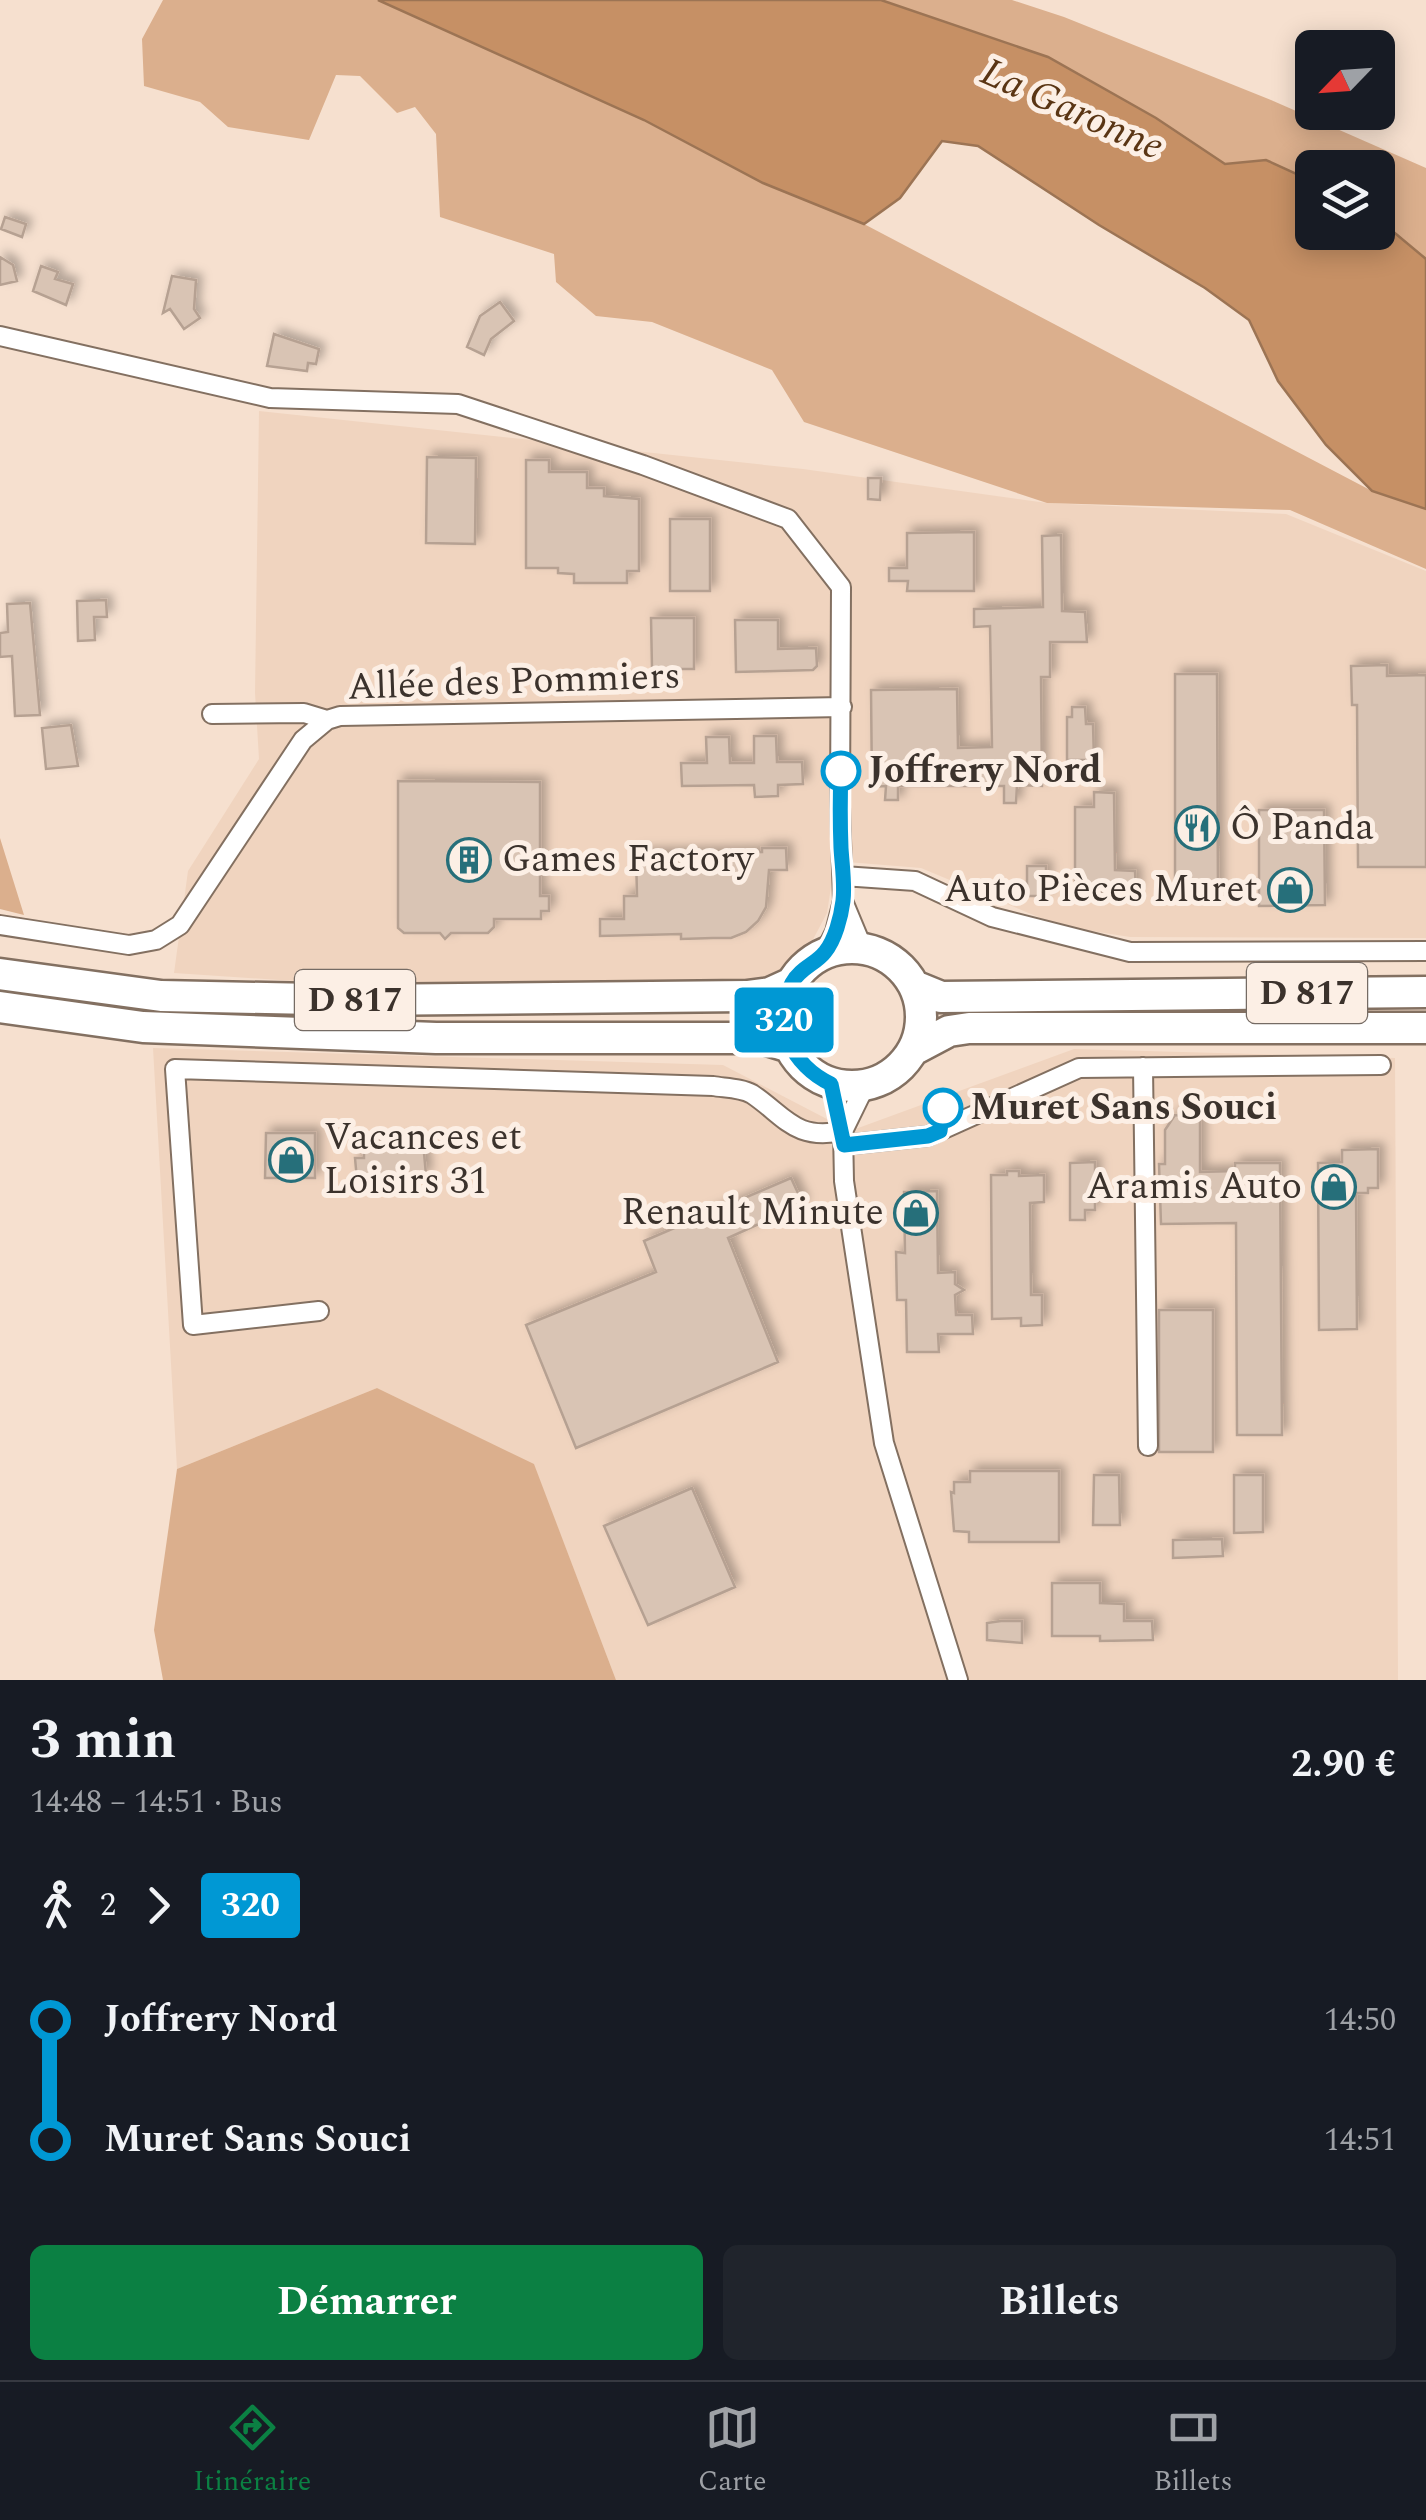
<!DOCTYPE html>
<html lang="fr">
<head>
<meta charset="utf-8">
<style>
	:root { --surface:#171b24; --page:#20242c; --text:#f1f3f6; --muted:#9ea1a6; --line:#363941; --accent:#0b8043 }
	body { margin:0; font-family:Spectral,serif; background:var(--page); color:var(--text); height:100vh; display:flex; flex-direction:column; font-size:38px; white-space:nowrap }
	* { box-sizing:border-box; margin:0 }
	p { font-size:32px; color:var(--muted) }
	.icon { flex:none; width:55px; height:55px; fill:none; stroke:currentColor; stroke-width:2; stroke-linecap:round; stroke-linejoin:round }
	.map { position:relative; height:1680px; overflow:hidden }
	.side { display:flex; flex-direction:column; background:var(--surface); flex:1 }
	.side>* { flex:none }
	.badge { padding:0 20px; border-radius:8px; font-size:35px; line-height:65px }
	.needle { width:65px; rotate:245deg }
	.tools { position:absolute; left:1295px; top:30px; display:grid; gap:20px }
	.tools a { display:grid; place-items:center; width:100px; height:100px; border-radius:15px; background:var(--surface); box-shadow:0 5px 25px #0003; font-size:50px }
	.map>.badge { position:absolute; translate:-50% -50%; box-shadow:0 0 0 5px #fff }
	.legs { display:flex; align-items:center; gap:15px; height:110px; padding:0 30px; font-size:32px }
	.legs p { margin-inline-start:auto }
	.headline { display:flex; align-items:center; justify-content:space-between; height:170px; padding:0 30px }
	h1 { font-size:55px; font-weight:700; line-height:75px }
	.primary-button { display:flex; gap:20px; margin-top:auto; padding:20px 30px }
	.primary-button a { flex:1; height:115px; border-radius:15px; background:var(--accent); color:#fff; font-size:40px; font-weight:700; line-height:115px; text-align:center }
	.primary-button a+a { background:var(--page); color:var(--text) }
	ul { padding:0 30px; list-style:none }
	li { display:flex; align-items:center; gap:35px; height:120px; font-size:38px }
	li i { display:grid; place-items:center; width:15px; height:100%; margin:0 12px; background:currentColor }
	li i::after { content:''; width:25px; height:25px; margin:-12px; border:8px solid; border-radius:50%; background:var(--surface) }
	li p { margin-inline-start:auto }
	li:first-child i { background:linear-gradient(#0000 50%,currentColor 0) }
	li:last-child i { background:linear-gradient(currentColor 50%,#0000 0) }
	.tab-bar { display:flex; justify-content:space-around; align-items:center; height:140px; border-top:2px solid var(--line); background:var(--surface); font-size:28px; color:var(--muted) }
	.tab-bar a { display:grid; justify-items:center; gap:5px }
	.tab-bar .active { color:var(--accent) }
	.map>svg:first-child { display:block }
</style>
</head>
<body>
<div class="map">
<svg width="1426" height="1680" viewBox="0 0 1426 1680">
	<defs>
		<filter id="shadow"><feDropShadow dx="5.5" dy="-5.5" stdDeviation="5" flood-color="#0004"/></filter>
	</defs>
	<rect width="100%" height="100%" fill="#f6e0cf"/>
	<path fill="#f0d4bf" d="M 259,411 L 803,469 L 1047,503 L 1286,514 L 1426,571 L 1426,938 L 1130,937 L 1060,926 L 921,868 L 835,861 L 827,913 L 809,947 L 772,983 L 354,985 L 174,973 L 188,871 L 259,759 L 255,693 Z
		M 153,1048 L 723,1065 L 850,1131 L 1074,1049 L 1395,1058 L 1398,1680 L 616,1680 L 534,1465 L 377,1388 L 177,1469 Z"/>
	<path fill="#dbaf8d" d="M 163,0 L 378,0 L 644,120 L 786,192 L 864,224 L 1372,491 L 1426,509 L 1426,569 L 1290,510 L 1047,503 L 804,422 L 772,370 L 652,322 L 596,316 L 556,282 L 554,254 L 440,217 L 436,134 L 415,107 L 397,113 L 360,76 L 336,75 L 309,140 L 228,127 L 200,102 L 144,86 L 142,39 Z
		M 881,0 L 1012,0 L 1064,17 L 1271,100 L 1426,168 L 1426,259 L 1378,219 L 1378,168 L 1312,168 L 1312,181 L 1266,160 L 1225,164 L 1156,118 L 1048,57 Z
		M 0,838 L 24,915 L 0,909 Z
		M 377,1388 L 534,1464 L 616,1680 L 163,1680 L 154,1630 L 177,1469 Z"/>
	<path fill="#c69065" stroke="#9c7454" stroke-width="2.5" d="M 378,0 L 881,0 L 1048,57 L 1156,118 L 1225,164 L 1266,160 L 1312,181 L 1312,232 L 1378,232 L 1378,219 L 1426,259 L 1426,509 L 1372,491 L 1326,445 L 1278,381 L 1249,320 L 1205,288 L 1099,225 L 978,146 L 942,141 L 900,198 L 864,224 L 763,183 L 644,120 Z"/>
	<path fill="#d9c4b4" stroke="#b6a192" stroke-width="2.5" filter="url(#shadow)" d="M 5,217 L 26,224 L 22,237 L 1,229 Z
		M 0,257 L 13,265 L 17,281 L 0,285 Z
		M 41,266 L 58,272 L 55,279 L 73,284 L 66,305 L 33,291 Z
		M 172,276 L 196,280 L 194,309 L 200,318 L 184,329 L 170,309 L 163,313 Z
		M 500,302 L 514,321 L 491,339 L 484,355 L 467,347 L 480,316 Z
		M 274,334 L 319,349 L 316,364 L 308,363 L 307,371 L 267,366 Z
		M 427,457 L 476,458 L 475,544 L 426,543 Z
		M 526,460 L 549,460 L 549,472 L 587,472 L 587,488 L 604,488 L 604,496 L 639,499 L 639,571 L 627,571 L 627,583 L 574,583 L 574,574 L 558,573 L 558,568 L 526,568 Z
		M 868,478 L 881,478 L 880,500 L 868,499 Z
		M 670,519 L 710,519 L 710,591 L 670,591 Z
		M 974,532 L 974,591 L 907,591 L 908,581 L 889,581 L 889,568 L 907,568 L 907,533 Z
		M 1061,535 L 1062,611 L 1085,612 L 1087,642 L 1050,642 L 1050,677 L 1041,677 L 1042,786 L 1017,785 L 1016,803 L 1004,803 L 1004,786 L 898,786 L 898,800 L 885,800 L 886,786 L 872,787 L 871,690 L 957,689 L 958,748 L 992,747 L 990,626 L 974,627 L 974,609 L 1043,607 L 1042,536 Z
		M 106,600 L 107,617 L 94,617 L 95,640 L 78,641 L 77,601 Z
		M 30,603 L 40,715 L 15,716 L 12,656 L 0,657 L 0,633 L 8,632 L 7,604 Z
		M 651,618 L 694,618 L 694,669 L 652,669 Z
		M 735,620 L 778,620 L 778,649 L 816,648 L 817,666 L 813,670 L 736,672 Z
		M 1387,665 L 1387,676 L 1426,675 L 1426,867 L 1358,867 L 1357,705 L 1352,705 L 1351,666 Z
		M 1175,674 L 1217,674 L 1218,900 L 1175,900 Z
		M 1072,707 L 1085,707 L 1086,724 L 1093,724 L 1094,760 L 1067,760 L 1067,717 L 1072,717 Z
		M 71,725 L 78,766 L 46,769 L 42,728 Z
		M 754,736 L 776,736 L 777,762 L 802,762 L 803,784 L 778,785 L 778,796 L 755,797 L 754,785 L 682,786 L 681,763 L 707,763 L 706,737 L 729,737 L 730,763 L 754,763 Z
		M 398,781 L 540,782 L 540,896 L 549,896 L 549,911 L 541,911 L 541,919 L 494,919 L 494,927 L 488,933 L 451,933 L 445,939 L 440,933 L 404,933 L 398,928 Z
		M 1094,792 L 1114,793 L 1115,870 L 1135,871 L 1136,891 L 1075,893 L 1075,807 L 1094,807 Z
		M 1259,810 L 1324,810 L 1325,905 L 1259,906 Z
		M 762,848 L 786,848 L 787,870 L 769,870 L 766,907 L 758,921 L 746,932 L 731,938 L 713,938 L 681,939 L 681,934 L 600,936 L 600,919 L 624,919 L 624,896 L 637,896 L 636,854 L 762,852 Z
		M 1027,866 L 1046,866 L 1046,896 L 1027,896 Z
		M 1175,1115 L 1200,1119 L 1200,1172 L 1235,1171 L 1235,1163 L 1280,1163 L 1282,1435 L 1237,1435 L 1236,1223 L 1161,1224 L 1159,1164 L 1165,1164 L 1165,1130 Z
		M 266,1133 L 315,1133 L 315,1178 L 265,1178 Z
		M 423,1142 L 426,1175 L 357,1180 L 355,1158 L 364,1158 L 364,1147 Z
		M 1378,1149 L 1378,1188 L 1368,1188 L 1368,1193 L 1356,1193 L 1357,1329 L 1319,1330 L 1318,1163 L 1342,1162 L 1342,1150 Z
		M 1095,1162 L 1095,1210 L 1085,1210 L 1085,1220 L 1070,1220 L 1070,1163 Z
		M 1007,1171 L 1019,1171 L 1019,1176 L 1044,1175 L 1044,1202 L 1030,1203 L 1031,1295 L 1042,1295 L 1042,1325 L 1021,1326 L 1021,1318 L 992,1319 L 991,1175 L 1007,1175 Z
		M 791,1178 L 803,1204 L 728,1238 L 778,1362 L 576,1448 L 526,1325 L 656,1272 L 644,1241 Z
		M 937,1191 L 938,1273 L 955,1272 L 955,1284 L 964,1290 L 955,1295 L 956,1315 L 972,1315 L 973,1334 L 938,1334 L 939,1352 L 907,1352 L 906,1300 L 897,1300 L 896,1252 L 905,1253 L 904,1192 Z
		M 1159,1310 L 1213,1310 L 1213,1452 L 1159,1452 Z
		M 970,1471 L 1059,1471 L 1059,1542 L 969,1542 L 969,1532 L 954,1531 L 951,1492 L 954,1493 L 954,1482 L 970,1482 Z
		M 1094,1475 L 1119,1475 L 1120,1525 L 1093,1525 Z
		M 1234,1475 L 1263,1475 L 1263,1532 L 1234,1533 Z
		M 692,1488 L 735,1587 L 648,1625 L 604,1526 Z
		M 1222,1539 L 1223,1556 L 1173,1558 L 1173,1540 Z
		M 1052,1583 L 1100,1583 L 1100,1603 L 1124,1604 L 1124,1621 L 1152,1621 L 1153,1640 L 1100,1641 L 1100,1636 L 1052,1636 Z
		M 1001,1621 L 1022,1621 L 1022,1643 L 987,1640 L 987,1623 Z"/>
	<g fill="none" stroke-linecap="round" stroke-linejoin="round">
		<g stroke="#837061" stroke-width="22">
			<path id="street" d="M 0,336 L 270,398 L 458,404 L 643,465 L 788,519 L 841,587 L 840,807 L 843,901 L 835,932 L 824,954
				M 212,714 L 304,713 L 327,720
				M 843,876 L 915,881 L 992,917 L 1130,952 L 1426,951
				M 843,901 L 863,949
				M 0,925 L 129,945 L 156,940 L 180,925 L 303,740 L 327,720 L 340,716 L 842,707
				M 1143,1067 L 1148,1446
				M 831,1083 L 843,1131 L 844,1181 L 884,1443 L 958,1680
				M 843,1131 L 865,1086
				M 844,1145 L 928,1136 L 1079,1068 L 1381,1065
				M 319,1311 L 193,1325 L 175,1069 L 713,1086 C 725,1088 742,1088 752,1094 C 786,1117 795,1141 843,1131"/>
		</g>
		<g stroke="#837061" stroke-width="35">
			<path id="primary" d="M783 1017a69 69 0 1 1 138 0a69 69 0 1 1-138 0Z
				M 0,974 L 161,996 L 362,1000 L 747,996 L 770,993 L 792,983
				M 914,986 L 941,997 L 1426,992
				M 0,1007 L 143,1027 L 436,1038 L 761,1038 L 790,1047
				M 915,1049 L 949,1031 L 969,1028 L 1426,1028"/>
		</g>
		<use href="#street" stroke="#fff" stroke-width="18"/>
		<use href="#primary" stroke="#fff" stroke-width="30"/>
	</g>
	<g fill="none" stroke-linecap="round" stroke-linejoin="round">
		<g stroke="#fff" stroke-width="22">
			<path id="line-1" d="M 841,771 C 840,797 840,822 841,848 C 842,865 845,884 843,901 C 841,917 835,940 825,952 C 816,964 800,968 792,983 C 770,1023 793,1066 831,1084 L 844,1145 L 928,1136 L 940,1131 L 943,1108"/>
		</g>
		<use href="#line-1" stroke="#0098d4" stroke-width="15"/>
	</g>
	<defs>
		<g id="restaurant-ring" transform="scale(2.25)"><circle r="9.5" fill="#fcefe5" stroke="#266f7a" stroke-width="1.5"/><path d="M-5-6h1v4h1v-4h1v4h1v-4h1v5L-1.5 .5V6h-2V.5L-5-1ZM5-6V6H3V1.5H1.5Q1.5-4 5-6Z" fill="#266f7a"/></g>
		<g id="building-ring" transform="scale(2.25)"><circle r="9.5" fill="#fcefe5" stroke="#266f7a" stroke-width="1.5"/><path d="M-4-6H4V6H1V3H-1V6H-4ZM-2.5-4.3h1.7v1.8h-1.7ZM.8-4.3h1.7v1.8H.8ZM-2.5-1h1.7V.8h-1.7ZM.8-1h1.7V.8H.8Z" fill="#266f7a"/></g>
		<g id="shop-ring" transform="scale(2.25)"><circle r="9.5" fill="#fcefe5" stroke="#266f7a" stroke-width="1.5"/><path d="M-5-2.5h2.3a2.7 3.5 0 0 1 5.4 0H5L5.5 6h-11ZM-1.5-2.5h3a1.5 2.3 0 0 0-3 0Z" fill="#266f7a"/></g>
	</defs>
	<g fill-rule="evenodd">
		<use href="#restaurant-ring" x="1197" y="828"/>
		<use href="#building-ring" x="469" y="860"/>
		<use href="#shop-ring" x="1290" y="890"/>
		<use href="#shop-ring" x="291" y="1160"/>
		<use href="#shop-ring" x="1334" y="1187"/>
		<use href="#shop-ring" x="916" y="1213"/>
	</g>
	<g fill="#fff" stroke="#0098d4" stroke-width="5">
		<circle cx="841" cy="771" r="18"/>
		<circle cx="943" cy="1108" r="18"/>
	</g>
	<g text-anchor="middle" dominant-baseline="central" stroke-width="10" stroke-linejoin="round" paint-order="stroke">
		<g fill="#fcefe5" stroke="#756b64" stroke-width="2.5">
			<rect x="1247" y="963" width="120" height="60" rx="8"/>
			<rect x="295" y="970" width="120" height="60" rx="8"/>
		</g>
		<g font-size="35" font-weight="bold" fill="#3b322c">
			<text x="1307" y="993">D 817</text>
			<text x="355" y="1000">D 817</text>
		</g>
		<g font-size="38" fill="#3b322c" stroke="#fcefe5">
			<text transform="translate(514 682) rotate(-2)">Allée des Pommiers</text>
		</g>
		<g font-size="38" font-weight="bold" fill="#3b322c" stroke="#fcefe5" text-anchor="start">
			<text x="868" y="771">Joffrery Nord</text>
			<text x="970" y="1108">Muret Sans Souci</text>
		</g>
		<g font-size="38" fill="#3b322c" stroke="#fcefe5" text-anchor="start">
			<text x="1230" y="828">Ô Panda</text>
			<text x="502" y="860">Games Factory</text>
			<text x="1258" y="890" text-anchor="end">Auto Pièces Muret</text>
			<text x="324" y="1138">Vacances et<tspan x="324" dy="44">Loisirs 31</tspan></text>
			<text x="1302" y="1187" text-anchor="end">Aramis Auto</text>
			<text x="884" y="1213" text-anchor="end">Renault Minute</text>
		</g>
		<g font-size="40" font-style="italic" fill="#5a3514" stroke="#fcefe5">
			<text transform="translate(1072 110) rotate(24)">La Garonne</text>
		</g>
	</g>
</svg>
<div class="tools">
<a><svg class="needle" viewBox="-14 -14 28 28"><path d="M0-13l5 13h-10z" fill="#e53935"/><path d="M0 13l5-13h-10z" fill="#9ea1a6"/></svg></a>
<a><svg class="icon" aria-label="layers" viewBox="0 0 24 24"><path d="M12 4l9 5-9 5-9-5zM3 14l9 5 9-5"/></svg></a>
</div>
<b class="badge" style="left:784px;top:1020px;background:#0098d4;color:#fff">320</b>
</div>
<section class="side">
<div class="headline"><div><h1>3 min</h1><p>14:48 – 14:51 · Bus</p></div><b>2.90 €</b></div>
<div class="legs"><svg class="icon" aria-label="walk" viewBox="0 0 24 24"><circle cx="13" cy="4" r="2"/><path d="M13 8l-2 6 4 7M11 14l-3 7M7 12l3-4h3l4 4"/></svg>2<svg class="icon" aria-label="forward" viewBox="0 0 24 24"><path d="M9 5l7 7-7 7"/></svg><b class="badge" style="background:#0098d4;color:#fff">320</b></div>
<ul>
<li><i style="color:#0098d4"></i><b>Joffrery Nord</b><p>14:50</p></li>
<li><i style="color:#0098d4"></i><b>Muret Sans Souci</b><p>14:51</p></li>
</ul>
<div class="primary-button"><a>Démarrer</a><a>Billets</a></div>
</section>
<nav class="tab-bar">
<a class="active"><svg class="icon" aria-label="directions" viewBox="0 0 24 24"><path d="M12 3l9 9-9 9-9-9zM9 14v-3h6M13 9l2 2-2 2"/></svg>Itinéraire</a>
<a><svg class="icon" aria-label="map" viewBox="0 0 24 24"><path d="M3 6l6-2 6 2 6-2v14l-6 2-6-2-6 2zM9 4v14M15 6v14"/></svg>Carte</a>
<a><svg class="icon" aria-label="tickets" viewBox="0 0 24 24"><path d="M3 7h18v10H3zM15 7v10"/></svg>Billets</a>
</nav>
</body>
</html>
